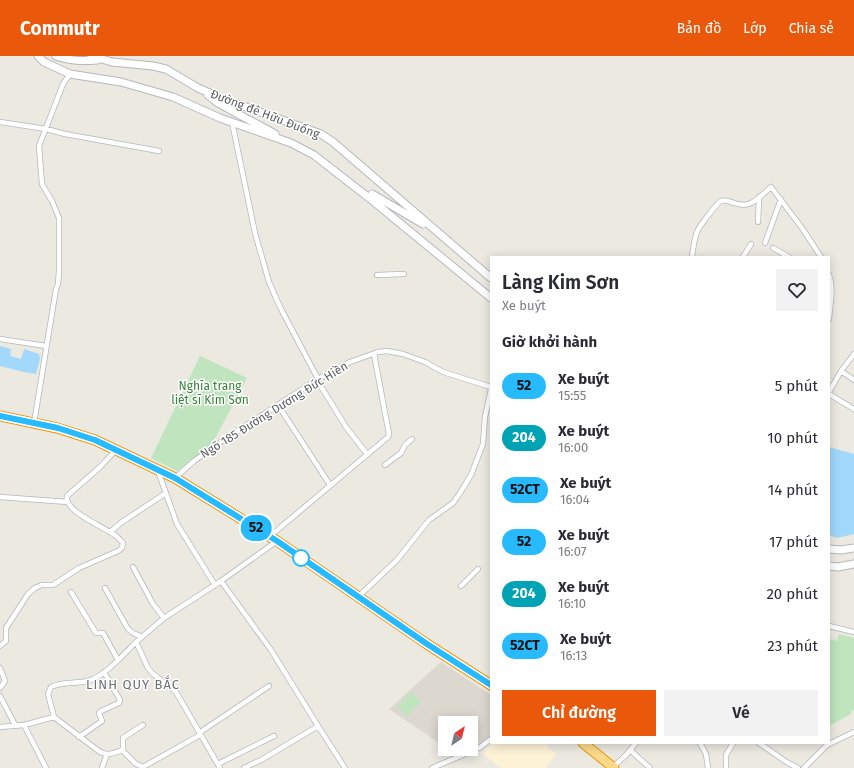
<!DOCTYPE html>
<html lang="vi">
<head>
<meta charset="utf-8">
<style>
	:root { --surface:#fff; --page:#f2f2f3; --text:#2b2b33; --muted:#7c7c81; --accent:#ea580c }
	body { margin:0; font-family:"Fira Sans",sans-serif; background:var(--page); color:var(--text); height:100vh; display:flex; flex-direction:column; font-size:15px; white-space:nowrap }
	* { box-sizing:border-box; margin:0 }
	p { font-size:13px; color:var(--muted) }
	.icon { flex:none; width:22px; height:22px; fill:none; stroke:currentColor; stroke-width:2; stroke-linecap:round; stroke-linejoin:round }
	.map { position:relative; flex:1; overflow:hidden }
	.side { position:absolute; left:490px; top:200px; width:340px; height:488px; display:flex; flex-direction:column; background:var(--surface); border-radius:0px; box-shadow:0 2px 10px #0003 }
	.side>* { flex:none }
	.badge { padding:0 8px; border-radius:13px; font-size:14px; line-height:26px }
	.needle { width:26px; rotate:35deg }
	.buttons { position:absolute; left:438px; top:660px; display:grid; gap:8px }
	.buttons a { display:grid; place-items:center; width:40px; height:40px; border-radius:0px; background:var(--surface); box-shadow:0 2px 10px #0003; font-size:20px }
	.map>.badge { position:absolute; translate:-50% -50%; box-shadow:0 0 0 2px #fff }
	h2 { padding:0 12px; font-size:15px; line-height:36px }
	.round { display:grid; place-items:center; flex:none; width:42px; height:42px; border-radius:0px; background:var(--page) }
	.summary { display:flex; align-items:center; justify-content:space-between; height:68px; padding:0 12px }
	h1 { font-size:19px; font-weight:600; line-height:30px }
	.primary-button { display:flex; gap:8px; margin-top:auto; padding:8px 12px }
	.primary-button a { flex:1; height:46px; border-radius:0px; background:var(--accent); color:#fff; font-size:16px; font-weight:600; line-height:46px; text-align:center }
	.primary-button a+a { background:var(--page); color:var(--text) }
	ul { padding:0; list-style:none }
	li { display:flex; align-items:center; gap:12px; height:52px; padding:0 12px }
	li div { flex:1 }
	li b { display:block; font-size:15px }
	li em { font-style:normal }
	li .badge { min-width:44px; font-weight:700; text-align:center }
	header { display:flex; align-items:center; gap:24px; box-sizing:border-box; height:56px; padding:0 20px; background:var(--accent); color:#fff }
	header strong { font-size:19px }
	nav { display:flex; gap:22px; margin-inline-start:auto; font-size:14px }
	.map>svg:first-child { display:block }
</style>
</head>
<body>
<header>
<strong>Commutr</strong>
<nav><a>Bản đồ</a><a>Lớp</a><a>Chia sẻ</a></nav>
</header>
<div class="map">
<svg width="854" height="712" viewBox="0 0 854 712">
	<rect width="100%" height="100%" fill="#ece9e1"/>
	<path fill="#fdf2d6" d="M 493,687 L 546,687 L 548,689 L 547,691 L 556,698 L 546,712 L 501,712 L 483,698 Z"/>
	<path fill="#dcd8cf" d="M 441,606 L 491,639 L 491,682 L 475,692 L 456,698 L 449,693 L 471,693 L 471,667 L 445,667 L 445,691 L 389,653 Z"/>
	<path fill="#bfe4be" d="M 200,300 L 247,322 L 211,390 L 177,415 L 151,402 Z
		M 839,578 L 854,582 L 854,654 L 851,655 L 851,658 L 829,670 L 829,583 L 837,585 Z
		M 412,636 L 421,646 L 407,660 L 397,650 Z"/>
	<path fill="#a1d8fc" d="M 0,290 L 11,293 L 10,300 L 21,303 L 24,293 L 39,298 L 40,303 L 36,318 L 24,316 L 0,310 Z
		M 829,391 L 854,398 L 854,478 L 837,482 L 829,479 Z"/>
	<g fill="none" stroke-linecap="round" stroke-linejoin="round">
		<g stroke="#b4b7bc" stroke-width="6">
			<path id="street" d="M 0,66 L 46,73 L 65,78 L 159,95
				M 232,66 L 255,177 L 269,226 L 280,251 L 318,323
				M 758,166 L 759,141
				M 765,187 L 781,143
				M 773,192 L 789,201
				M 692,201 C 693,193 694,184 697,176 C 698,172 718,146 721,145 C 725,143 730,146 734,147 C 751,153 758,142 771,131 L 802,172 L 821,201
				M 743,201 L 751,188
				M 377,219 L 404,218
				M 829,219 C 834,232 830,249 829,263
				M 0,283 L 46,290
				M 841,315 L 854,324
				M 317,324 L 346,371 L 367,398
				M 829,336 L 841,315 L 854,298
				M 829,338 L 854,353
				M 278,349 L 330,429
				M 34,367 L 56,233 L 58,228 L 59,215 L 59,162 L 52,145 L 42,128 L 39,90 L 63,28 L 70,18
				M 385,409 L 401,397 L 405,389 L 412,383
				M 158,415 L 177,468 L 215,529
				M 175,422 L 194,405 L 222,385 L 318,323 L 350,306 L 378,296 L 387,295 L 403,298 L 425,306 L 443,316 L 491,331
				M 0,441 L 68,446
				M 110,476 L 122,466 L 166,437
				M 269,481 L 388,381 L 389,378 L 374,298
				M 133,511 L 153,548 L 164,562
				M 221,525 L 271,594 L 318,670
				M 461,530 L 478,513
				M 105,532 L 128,573 L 133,577 L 142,581
				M 71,536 L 96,577 L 103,577 L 118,604
				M 359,540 L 397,504 L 429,464 L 453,447 L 460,437 L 471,419 L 483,388 L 485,361 L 491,333
				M 829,570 L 854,576
				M 136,586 C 123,599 105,620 88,625 C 75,628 63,625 51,631 L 48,638 L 54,661 L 100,696 C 108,700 114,697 122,694 L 136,708 L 143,711 L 200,679
				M 0,590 L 6,585 L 6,572 L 28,538 L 35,532 L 42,529 L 53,529 L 79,512 L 118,495 L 122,492 L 123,487 C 121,485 119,482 116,480 C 105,471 64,456 67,440 L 100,411 L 116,394
				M 0,612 L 5,625 L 0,632
				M 0,640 L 15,669
				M 0,671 L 24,669
				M 199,677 L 269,630
				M 79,681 L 102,665 L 99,657 L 101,655 L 119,647 L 120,644 L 104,616
				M 700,687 L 706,698 L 708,712
				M 759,687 L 788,707 L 798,712
				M 123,694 L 123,682 L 143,669
				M 630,694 L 650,712
				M 218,708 L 274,680
				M 46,712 L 24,669 L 54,661
				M 102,712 L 107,698
				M 220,712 L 176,636 L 152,617 L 148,612 L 136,586 L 164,562 L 221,525 L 277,485
				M 244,712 L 261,704 L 318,670 L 345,712
				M 432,712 L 479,692 L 491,683
				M 612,712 L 626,699 L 636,687
				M 726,712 L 726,699 L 733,687
				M 804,712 L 827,689 L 854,676"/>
		</g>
		<g stroke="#b5b8be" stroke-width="9">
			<path id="secondary" d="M 38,0 L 44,6 L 70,18 L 121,26 L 173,41 L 220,62 L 291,87 L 314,99 L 373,145 L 491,242
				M 56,0 C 70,5 82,5 97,4
				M 91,0 L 112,6 L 153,10 L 166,13 L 198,32 L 221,42 L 321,78 L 333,86 L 491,222
				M 208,39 L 218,47 L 275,78
				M 372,138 L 423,168
				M 829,493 L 841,494 L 854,492
				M 829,510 L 838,511 L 854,508"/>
		</g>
		<g stroke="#e79806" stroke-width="11">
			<path id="highway" d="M 0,360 L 57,372 L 95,384 L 175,422 L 277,485 L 427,588 L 491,629
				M 583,687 L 614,712"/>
		</g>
		<use href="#street" stroke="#fff" stroke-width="4.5"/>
		<use href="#secondary" stroke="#fff" stroke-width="7"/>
		<use href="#highway" stroke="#fad98b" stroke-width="9"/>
	</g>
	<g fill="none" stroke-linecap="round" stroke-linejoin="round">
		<g stroke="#fff" stroke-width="9">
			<path id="line" d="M 0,360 L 58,372 L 95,384 L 175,422 L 277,485 L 427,588 L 491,629"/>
		</g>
		<use href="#line" stroke="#27baff" stroke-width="6"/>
	</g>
	<circle fill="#fff" stroke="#27baff" stroke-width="2" cx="301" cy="502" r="8"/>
	<g text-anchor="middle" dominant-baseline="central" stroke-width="3" stroke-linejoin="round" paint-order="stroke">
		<g font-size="12" fill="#5a5e62" stroke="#fff">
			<text transform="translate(265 58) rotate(21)">Đường đê Hữu Đuống</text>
			<text transform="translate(274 354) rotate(-32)">Ngõ 185 Đường Dương Đức Hiền</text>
		</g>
		<g font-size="12" fill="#378437" stroke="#fff">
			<text x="210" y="330">Nghĩa trang<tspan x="210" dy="14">liệt sĩ Kim Sơn</tspan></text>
		</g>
		<g font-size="13" letter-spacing="1" fill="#6b7074" stroke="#fff">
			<text x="133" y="628">LINH QUY BẮC</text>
		</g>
	</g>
</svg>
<div class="buttons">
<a><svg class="needle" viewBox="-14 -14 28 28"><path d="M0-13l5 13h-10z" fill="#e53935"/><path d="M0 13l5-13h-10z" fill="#7c7c81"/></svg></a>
</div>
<b class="badge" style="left:256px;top:472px;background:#27baff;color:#111">52</b>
<section class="side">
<div class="summary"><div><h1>Làng Kim Sơn</h1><p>Xe buýt</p></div><a class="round"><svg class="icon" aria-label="heart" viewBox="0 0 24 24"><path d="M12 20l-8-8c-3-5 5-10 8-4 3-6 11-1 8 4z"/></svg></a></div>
<h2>Giờ khởi hành</h2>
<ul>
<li><span class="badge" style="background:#27baff;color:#111">52</span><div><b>Xe buýt</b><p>15:55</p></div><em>5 phút</em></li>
<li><span class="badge" style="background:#00a3b4;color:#fff">204</span><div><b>Xe buýt</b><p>16:00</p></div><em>10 phút</em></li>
<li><span class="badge" style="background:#27baff;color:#111">52CT</span><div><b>Xe buýt</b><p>16:04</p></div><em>14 phút</em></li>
<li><span class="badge" style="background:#27baff;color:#111">52</span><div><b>Xe buýt</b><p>16:07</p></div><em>17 phút</em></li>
<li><span class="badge" style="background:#00a3b4;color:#fff">204</span><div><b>Xe buýt</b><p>16:10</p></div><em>20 phút</em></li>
<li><span class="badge" style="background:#27baff;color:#111">52CT</span><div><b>Xe buýt</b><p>16:13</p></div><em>23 phút</em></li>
</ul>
<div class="primary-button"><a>Chỉ đường</a><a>Vé</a></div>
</section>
</div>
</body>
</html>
